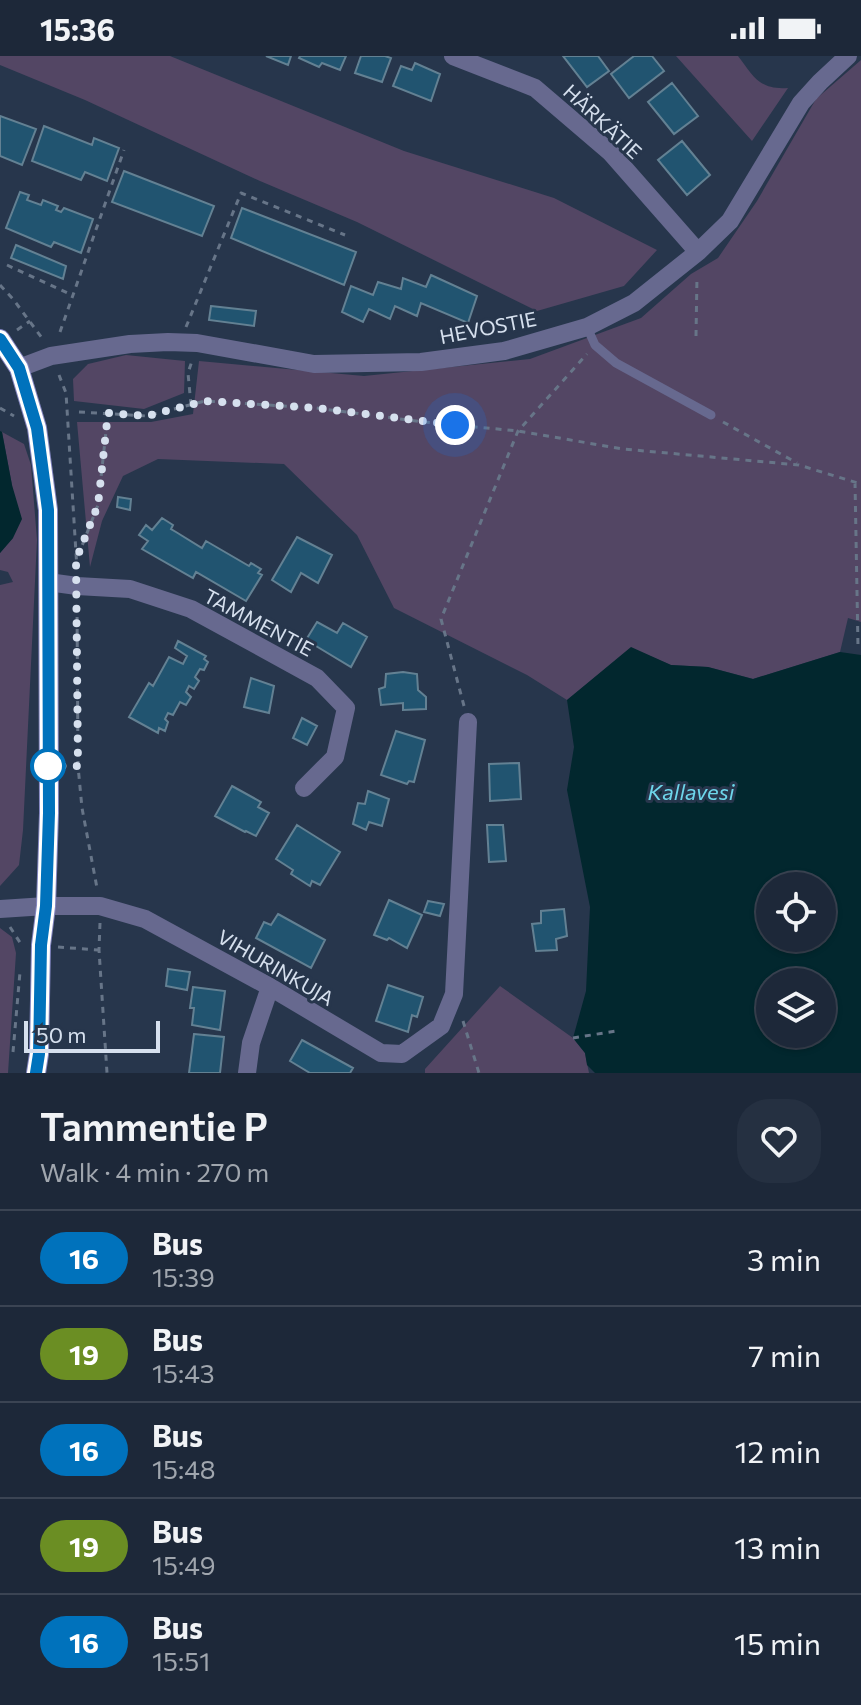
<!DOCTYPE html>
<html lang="en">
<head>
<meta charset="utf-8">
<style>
	:root { --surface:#1d2839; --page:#253041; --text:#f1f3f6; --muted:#a0a6ae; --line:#3b4453 }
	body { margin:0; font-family:Commissioner,sans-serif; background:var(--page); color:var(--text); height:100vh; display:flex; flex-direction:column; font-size:30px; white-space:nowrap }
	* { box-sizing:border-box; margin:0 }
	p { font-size:26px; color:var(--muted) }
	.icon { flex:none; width:44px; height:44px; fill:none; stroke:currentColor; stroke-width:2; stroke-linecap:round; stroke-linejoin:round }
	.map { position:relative; height:1017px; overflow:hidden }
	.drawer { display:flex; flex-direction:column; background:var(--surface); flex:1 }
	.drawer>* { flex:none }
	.badge { padding:0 16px; border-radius:26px; font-size:28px; line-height:52px }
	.fabs { position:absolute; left:756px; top:816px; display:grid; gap:16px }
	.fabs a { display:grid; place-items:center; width:80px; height:80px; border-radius:50%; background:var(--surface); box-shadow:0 2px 6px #0004,0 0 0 2px var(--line); font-size:40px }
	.scale { position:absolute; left:24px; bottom:20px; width:136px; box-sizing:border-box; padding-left:8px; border:4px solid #d6e0ee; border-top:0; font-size:22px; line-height:28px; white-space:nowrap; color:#d6e0ee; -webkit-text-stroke:6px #27364c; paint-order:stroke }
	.you { position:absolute; width:40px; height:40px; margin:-20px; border:6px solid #fff; border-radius:50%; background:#1a73e8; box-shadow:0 0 0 12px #1a73e833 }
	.map>.badge { position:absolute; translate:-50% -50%; box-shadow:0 0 0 4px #fff }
	.round { display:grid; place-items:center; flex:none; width:84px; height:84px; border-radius:32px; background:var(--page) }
	.summary { display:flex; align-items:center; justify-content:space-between; height:136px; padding:0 40px }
	h1 { font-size:38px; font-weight:600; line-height:60px }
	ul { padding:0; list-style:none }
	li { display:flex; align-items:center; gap:24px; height:96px; padding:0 40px; border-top:2px solid var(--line) }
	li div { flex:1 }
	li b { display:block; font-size:30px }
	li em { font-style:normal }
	li .badge { min-width:88px; font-weight:700; text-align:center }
	.status { display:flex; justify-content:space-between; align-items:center; height:56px; padding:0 40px; background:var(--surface); direction:ltr }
	.status svg { height:22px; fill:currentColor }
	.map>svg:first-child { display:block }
</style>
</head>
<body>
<div class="status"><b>15:36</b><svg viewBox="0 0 49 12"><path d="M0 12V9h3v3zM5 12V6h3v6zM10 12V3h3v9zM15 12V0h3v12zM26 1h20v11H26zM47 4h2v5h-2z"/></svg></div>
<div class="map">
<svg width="861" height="1017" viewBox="0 0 861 1017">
	<rect width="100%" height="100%" fill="#27364c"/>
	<path fill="#534664" d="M 0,0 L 170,0 L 404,95 L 554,142 L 657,194 L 624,230 L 537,255 L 357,166 L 260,125 L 85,44 L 0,9 Z
		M 676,0 L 738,0 C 754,21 759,34 788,32 L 752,85 Z
		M 861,4 L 861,566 L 848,562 L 840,596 L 753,623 L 708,611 L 671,609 L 631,592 L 567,644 L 527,619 L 394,552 L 357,479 L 284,408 L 158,403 L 123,420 L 102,465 L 90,511 L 77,366 L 151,366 L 193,358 L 199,305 L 364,320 L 530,303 L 641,262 L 691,218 L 718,202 L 757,145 L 816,43 Z
		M 126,299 L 185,305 L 184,337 L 144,353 L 74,345 L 73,323 L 88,308 Z
		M 2,376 L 24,388 L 31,409 L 37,484 L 23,774 L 19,809 L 0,830 L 0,529 L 13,526 L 8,516 L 0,514 L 0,497 L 13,482 L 12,429 Z
		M 0,872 L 12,881 L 16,897 L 8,1017 L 0,1017 Z
		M 500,930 L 573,982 L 585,997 L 589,1017 L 425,1017 L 425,1013 Z"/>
	<path fill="#02272e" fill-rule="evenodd" d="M 0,375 L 2,376 L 12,429 L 22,463 L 13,482 L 0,497 Z
		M 631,591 L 671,609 L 708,611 L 753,623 L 840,596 L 861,599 L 861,1017 L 595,1017 L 587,1009 L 585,997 L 573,982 L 586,935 L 590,851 L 567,734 L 574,691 L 567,644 ZM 822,830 L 822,882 L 770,882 L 770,830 ZM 822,926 L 822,978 L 770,978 L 770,926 Z"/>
	<path fill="#215470" stroke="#638193" stroke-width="2" d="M 266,0 L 291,0 L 288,9 Z
		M 300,0 L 346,0 L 340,14 L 322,7 L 319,11 L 299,2 Z
		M 361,0 L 385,0 L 391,2 L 382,26 L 355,17 Z
		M 563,0 L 598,0 L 609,15 L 587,31 Z
		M 634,0 L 652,0 L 664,15 L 629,42 L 611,18 Z
		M 415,7 L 440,18 L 431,45 L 393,30 L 401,10 L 412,14 Z
		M 672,27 L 698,60 L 674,78 L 648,46 Z
		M 0,60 L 36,73 L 22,109 L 0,100 Z
		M 44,70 L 92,89 L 94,82 L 119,92 L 107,125 L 85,116 L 81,124 L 32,105 Z
		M 682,85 L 710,119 L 687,139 L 658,104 Z
		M 124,115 L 214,150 L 202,180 L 112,146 Z
		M 20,136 L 29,139 L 27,144 L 41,149 L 43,144 L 58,150 L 56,154 L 61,156 L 64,152 L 93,163 L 81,197 L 54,186 L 51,191 L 6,172 Z
		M 242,152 L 356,196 L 344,229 L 231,182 Z
		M 16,189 L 66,210 L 63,223 L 11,202 Z
		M 431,219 L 477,240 L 468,267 L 421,247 L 417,260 L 395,250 L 390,263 L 369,253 L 363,266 L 342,256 L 351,230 L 373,239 L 378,226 L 401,233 L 403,222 L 426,231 Z
		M 211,250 L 256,255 L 254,270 L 209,264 Z
		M 118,441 L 131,443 L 130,454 L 117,451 Z
		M 162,462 L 173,469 L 171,473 L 176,476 L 202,492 L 206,485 L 249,510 L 251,507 L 261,513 L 258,517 L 262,519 L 246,545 L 196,516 L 193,522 L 142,493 L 148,485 L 139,479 L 146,469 L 152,474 Z
		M 297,481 L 332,499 L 318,527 L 301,517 L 291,536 L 272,524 Z
		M 317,566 L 337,577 L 343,567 L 367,581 L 351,611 L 306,584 Z
		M 178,585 L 206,600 L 204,603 L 208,606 L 204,614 L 200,613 L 195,621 L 199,625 L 194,633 L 189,630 L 186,636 L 191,641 L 186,649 L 180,646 L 173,659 L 168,657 L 165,663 L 168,666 L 165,675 L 159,672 L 158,677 L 129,661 L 149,627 L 153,630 L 169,601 L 183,608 L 187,600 L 175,592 Z
		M 403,616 L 417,618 L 418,634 L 426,641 L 426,653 L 403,654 L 403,647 L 381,649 L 379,633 L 385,631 L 386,618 Z
		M 251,622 L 274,630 L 269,657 L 244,651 Z
		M 302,662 L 317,670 L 307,689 L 293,682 Z
		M 396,675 L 425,684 L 414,726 L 409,725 L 407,728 L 381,719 Z
		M 519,707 L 521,743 L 490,745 L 489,708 Z
		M 232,730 L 261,746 L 258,751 L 269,757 L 256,780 L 246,775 L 245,776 L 215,760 Z
		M 368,735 L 389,743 L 382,770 L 369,766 L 366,774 L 353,768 L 358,747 L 365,748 Z
		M 297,769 L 340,796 L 320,829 L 312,825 L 310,830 L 291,818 L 293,814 L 276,803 Z
		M 487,769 L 503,769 L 506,805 L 489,806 Z
		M 389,844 L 422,859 L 407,892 L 389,882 L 387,884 L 374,879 Z
		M 428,845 L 444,848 L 440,860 L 424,856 Z
		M 564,853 L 567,880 L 556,883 L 557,894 L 536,895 L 532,868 L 541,867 L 541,855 Z
		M 278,858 L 325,884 L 311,912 L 256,882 L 264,866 L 271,869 Z
		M 168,913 L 190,916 L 187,934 L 166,930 Z
		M 388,929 L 423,941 L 417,961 L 412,959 L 408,976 L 376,965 Z
		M 193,931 L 225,935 L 220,974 L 192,969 L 194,952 L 190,952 Z
		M 194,978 L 224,981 L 220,1017 L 189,1017 Z
		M 302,984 L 353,1012 L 350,1017 L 310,1017 L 290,1005 Z"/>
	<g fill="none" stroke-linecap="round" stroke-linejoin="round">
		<path stroke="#677588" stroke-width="3" stroke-dasharray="6 6" stroke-linecap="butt" d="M 7,209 L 74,240
			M 0,229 L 13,243 L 42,282
			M 186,271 L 241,137 L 345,179
			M 17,274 L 30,265
			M 60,276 L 124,94
			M 696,280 L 697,220
			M 59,319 L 66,337 L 77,513
			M 191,349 L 188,317 L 192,305
			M 0,352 L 14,360
			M 79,356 L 147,360 L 205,345 L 316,352 L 424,366 L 518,375 L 623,393 L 799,409 L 861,428
			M 723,366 L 797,407
			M 855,426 L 858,591
			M 78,500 L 98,449 L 108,357
			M 77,549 L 78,710 L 82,752 L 97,832
			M 464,650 L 441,563 L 518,375 L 587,298
			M 100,867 L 99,894 L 107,1017
			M 10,871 L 21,888
			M 58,891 L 98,894
			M 463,965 L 479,1017
			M 573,982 L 616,975
			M 13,996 L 20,916"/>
		<path stroke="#67698f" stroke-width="9" d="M 587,271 L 595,289 L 616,307 L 711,359"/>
		<path stroke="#67698f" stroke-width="18" d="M 453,0 L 535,32 L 611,97 L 698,196
			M 19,312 L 51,300 L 130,288 L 168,286 L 197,287 L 314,308 L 421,306 L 504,295 L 587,271 L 634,247 L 698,196 L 730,165 L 801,47 L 820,26 L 848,0
			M 48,526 L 77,530 L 130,533 L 191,553 L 317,622 L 346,652 L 335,701 L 304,732
			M 0,853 L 46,850 L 100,850 L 145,863 L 270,931 L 381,997 L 402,998 L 441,970 L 454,938 L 468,666
			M 247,1017 L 251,987 L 270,931"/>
		<path stroke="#8386c1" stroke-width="20" d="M 0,283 L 19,312 L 37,372 L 48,454 L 49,757 L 46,850 L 41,889 L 39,998 L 36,1017"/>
	</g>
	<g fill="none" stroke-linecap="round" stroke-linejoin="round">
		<g stroke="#fff" stroke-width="18">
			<path id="line" d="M 0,283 L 19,312 L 37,372 L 48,454 L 49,757 L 46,850 L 41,889 L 39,998 L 36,1017"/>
		</g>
		<use href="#line" stroke="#0072bc" stroke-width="12"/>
		<path stroke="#d6e0ee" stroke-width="8" stroke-dasharray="0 14.4" d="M 48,710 L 78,710 L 76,504 L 98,449 L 108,357 L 147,360 L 205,345 L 316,352 L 455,369"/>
	</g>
	<circle fill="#fff" stroke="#0072bc" stroke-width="4" cx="48" cy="710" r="16"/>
	<g text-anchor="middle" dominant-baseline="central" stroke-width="6" stroke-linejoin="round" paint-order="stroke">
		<g font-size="20" fill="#d6e0ee" stroke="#27364c">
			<text transform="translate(603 65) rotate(43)">HÄRKÄTIE</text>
			<text transform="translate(488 271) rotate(-11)">HEVOSTIE</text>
			<text transform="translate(259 566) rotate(28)">TAMMENTIE</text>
			<text transform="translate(276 911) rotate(30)">VIHURINKUJA</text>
		</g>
		<g font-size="22" font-style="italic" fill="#6ed6eb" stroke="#27364c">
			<text x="691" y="735">Kallavesi</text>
		</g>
	</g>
</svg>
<div class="fabs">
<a><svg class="icon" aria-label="locate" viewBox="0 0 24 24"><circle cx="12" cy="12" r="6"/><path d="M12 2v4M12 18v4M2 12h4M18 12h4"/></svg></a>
<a><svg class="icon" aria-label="layers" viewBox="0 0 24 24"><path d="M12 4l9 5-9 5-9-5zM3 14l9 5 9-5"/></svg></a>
</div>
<div class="scale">50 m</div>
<div class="you" style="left:455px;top:369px"></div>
</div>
<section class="drawer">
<div class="summary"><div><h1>Tammentie P</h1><p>Walk · 4 min · 270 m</p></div><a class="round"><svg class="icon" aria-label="heart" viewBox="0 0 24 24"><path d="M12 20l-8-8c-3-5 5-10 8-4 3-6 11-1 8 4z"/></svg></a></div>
<ul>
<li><span class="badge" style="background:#0072bc;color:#fff">16</span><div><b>Bus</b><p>15:39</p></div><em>3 min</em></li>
<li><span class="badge" style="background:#6b8e23;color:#fff">19</span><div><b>Bus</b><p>15:43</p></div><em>7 min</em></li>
<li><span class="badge" style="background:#0072bc;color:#fff">16</span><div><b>Bus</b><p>15:48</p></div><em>12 min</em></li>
<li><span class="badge" style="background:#6b8e23;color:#fff">19</span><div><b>Bus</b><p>15:49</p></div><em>13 min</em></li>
<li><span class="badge" style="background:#0072bc;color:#fff">16</span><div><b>Bus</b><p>15:51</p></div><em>15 min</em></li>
</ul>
</section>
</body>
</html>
